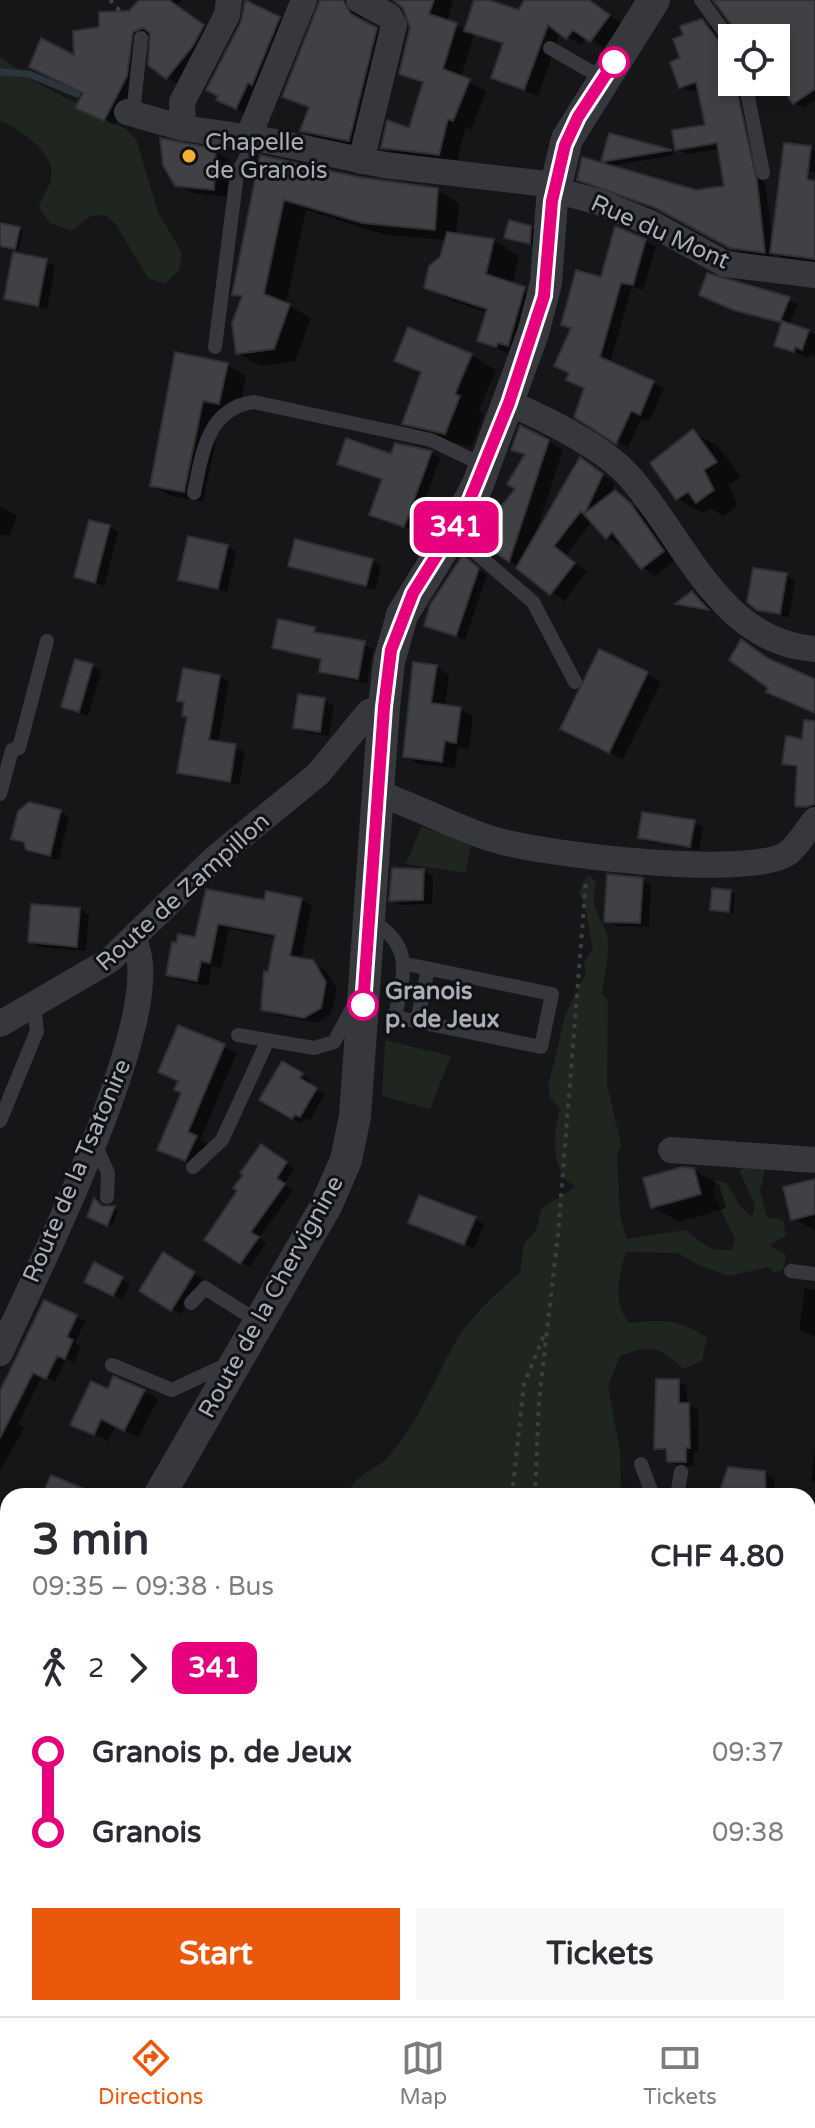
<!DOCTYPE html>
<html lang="en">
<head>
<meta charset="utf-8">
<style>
	:root { --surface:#fff; --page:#f7f7f7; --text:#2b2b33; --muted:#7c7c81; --line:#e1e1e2; --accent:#ea580c }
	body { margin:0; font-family:"Varela Round",sans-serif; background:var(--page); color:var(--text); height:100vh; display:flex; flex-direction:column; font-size:30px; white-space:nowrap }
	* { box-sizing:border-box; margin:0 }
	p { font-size:26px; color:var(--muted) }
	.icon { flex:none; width:44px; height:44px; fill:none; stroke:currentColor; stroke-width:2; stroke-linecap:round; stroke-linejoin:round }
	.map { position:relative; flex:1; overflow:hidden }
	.details { position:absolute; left:0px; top:1488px; width:816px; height:528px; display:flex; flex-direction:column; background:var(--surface); border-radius:24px 24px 0 0; box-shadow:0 4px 12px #0003 }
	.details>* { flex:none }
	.badge { padding:0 16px; border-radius:12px; font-size:28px; line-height:52px }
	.fabs { position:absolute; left:718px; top:24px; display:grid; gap:16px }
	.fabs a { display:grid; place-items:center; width:72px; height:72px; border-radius:0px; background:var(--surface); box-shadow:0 4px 12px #0003; font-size:40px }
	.map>.badge { position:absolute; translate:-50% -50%; box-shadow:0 0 0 4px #fff }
	.legs { display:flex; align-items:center; gap:12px; height:88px; padding:0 32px; font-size:26px }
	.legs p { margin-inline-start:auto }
	.summary { display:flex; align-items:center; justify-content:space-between; height:136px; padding:0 32px }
	h1 { font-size:44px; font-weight:700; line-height:60px }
	.button { display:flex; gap:16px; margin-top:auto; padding:16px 32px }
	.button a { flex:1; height:92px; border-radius:0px; background:var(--accent); color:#fff; font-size:32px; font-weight:700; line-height:92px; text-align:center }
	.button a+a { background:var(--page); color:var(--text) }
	ul { padding:0 32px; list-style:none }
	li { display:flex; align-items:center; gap:28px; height:80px; font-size:30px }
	li i { display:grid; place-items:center; width:12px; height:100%; margin:0 10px; background:currentColor }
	li i::after { content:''; width:20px; height:20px; margin:-10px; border:6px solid; border-radius:50%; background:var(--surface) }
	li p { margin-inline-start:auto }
	li:first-child i { background:linear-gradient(#0000 50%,currentColor 0) }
	li:last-child i { background:linear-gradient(currentColor 50%,#0000 0) }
	.menu { display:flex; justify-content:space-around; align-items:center; height:112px; border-top:2px solid var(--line); background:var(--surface); font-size:22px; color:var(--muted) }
	.menu a { display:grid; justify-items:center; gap:4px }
	.menu .current { color:var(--accent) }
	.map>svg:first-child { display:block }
</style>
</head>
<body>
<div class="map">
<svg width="815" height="2016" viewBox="0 0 815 2016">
	<rect width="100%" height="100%" fill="#161618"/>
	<path fill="#1e261f" d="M 0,57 L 39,84 L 124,128 L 136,139 L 158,212 L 182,253 L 179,270 L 165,284 L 148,278 L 115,223 L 105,215 L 91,216 L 71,231 L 50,223 L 39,208 C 41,197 49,189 51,179 C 57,152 19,130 0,120 Z
		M 421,827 L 472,842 L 465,873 L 406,864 Z
		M 590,875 L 596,883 C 588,914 608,923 608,943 C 609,959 604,978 602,994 L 608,1001 L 607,1085 L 621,1144 L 617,1156 L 620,1216 L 627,1239 L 685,1230 L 711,1249 L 732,1250 L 735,1239 L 713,1194 L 715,1180 L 727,1183 L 740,1206 L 752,1217 L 755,1205 L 739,1170 L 758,1164 L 765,1169 L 760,1192 L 767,1217 L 783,1220 L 786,1236 L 769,1245 L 786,1255 L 783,1270 L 774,1273 L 769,1267 L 729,1276 L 698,1265 L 678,1253 L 626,1252 C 619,1276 612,1301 629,1323 C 659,1319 682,1319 707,1338 L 702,1361 L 684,1369 C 657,1346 653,1344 620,1356 L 608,1386 L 620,1452 L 621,1496 L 346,1496 C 360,1468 376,1473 393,1451 C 418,1421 433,1384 451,1350 C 467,1319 494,1295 520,1273 L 524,1244 L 536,1231 L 541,1209 L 575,1187 C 550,1172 553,1133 560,1109 L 550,1097 L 548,1087 L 565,1016 L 586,973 L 584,962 L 593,949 C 588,929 589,912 579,894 L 583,881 Z
		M 385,1040 L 451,1056 L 430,1109 L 382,1096 Z
		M 236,2008 L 637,2008 L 638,2016 L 231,2016 Z"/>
	<path fill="#0007" d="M 142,0 L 182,0 L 176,6 L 213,33 L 203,52 L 177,83 L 167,77 L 152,34 L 143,37 L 137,82 L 115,125 L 88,113 L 77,58 L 100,29 L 130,13 Z
		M 321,0 L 366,0 L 362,20 L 394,40 L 367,150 L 319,140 L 302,130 L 310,109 L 285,96 Z
		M 391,0 L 453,0 L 447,22 L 466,30 L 476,0 L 520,12 L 526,0 L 590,0 L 622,24 L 604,48 L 587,37 L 581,45 L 560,32 L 538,96 L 493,77 L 504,45 L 474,34 L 461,78 L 486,91 L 471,130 L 466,127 L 456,164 L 400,157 L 383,147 L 410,131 L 425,85 L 401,73 L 412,29 L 405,7 Z
		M 279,18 L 304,33 L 261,122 L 219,99 Z
		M 702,21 L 712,27 L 732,54 L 732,82 L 745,82 L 754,145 L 766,188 L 772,239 L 815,182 L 815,264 L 786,260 L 773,253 L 774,257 L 742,253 L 668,213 L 589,184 L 696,192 L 726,187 L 720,149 L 687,154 L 677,148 L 707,127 L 699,89 L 691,92 L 681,87 L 685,36 Z
		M 815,86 L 815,100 L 803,108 L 794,103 Z
		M 610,136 L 671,152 L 676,155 L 611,166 L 603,161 Z
		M 810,148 L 815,151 L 815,172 L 791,174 Z
		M 215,151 L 229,159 L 227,197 L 191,193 L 177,184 Z
		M 261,158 L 358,179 L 437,190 L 459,203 L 456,236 L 494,241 L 519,256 L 512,285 L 550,303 L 521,360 L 479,340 L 488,313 L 452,301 L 426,286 L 447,240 L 386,235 L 306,210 L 286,304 L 311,318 L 295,361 L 260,366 L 238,353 L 243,300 L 234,294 Z
		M 530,227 L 534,230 L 533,245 L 510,239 Z
		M 19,229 L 23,231 L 19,250 L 0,245 L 0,235 Z
		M 645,241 L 656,247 L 643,290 L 632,287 L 610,363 L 664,388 L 650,420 L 641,419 L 628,448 L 576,416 L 586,388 L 572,329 L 563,324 L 602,279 Z
		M 46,261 L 55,266 L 47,309 L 6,298 Z
		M 709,275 L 798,304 L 789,325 L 815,334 L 815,356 L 810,354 L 808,358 L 776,345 L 784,324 L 710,299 Z
		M 177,355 L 227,365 L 246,376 L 238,414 L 222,411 L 203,502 L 171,496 L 152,485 Z
		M 471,355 L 496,370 L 479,410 L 484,413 L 471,447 L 429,437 L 404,423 L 422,375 L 396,360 Z
		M 693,432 L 718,446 L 741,477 L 728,485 L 738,505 L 723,516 L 710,508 L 703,513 L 678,499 Z
		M 548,441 L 563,450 L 536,534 L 594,468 L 615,483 L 609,497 L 615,492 L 645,514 L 676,559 L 656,576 L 643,568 L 623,542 L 620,545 L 607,538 L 592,521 L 566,555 L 587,572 L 564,601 L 478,538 L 518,489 L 526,456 L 513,449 Z
		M 431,453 L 440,458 L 414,531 L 372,514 L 384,480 L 339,463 Z
		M 0,507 L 17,515 L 10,536 L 0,534 Z
		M 109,527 L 118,532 L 104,586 L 76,576 Z
		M 228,547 L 236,552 L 227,592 L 180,579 Z
		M 463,557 L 487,575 L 465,640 L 426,625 Z
		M 372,561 L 381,566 L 375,590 L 291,565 Z
		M 786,575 L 795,581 L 789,618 L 758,609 Z
		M 693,593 L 702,598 L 715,613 L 679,604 Z
		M 279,621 L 373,648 L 367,683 L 330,676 L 321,671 L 323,661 L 274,647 Z
		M 92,666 L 101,671 L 88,716 L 63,706 Z
		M 436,667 L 449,675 L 445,707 L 460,709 L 473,716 L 469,749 L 458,747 L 455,768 L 418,764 L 405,756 Z
		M 647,674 L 661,682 L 623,759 L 577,736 Z
		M 220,676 L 229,682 L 218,743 L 245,752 L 239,785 L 189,777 L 180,772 L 189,718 L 186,704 L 179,700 Z
		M 325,700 L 334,706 L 329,736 L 304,732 L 295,727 Z
		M 815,743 L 815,810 L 808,810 L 797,804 L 799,770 L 784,763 Z
		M 60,811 L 69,817 L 59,860 L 37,855 L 14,838 Z
		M 694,822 L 703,827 L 699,850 L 649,842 L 640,837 Z
		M 424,871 L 433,876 L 432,904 L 400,905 L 391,900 Z
		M 642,880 L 651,885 L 649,927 L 616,926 L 606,920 Z
		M 207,892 L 266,903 L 301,899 L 312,906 L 301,960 L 324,969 L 337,989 L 331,1014 L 317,1023 L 275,1015 L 264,1009 L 265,973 L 269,974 L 276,938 L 229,929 L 221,968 L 212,966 L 208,986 L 179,980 L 168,974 L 197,940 Z
		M 731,892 L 735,894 L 733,913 L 712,909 Z
		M 80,910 L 89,915 L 86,951 L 39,947 L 30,941 Z
		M 179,1027 L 237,1053 L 200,1140 L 209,1145 L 199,1167 L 172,1156 L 184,1093 L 180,1082 Z
		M 304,1076 L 311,1080 L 308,1085 L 325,1094 L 310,1120 L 305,1118 L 302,1123 L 262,1100 L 297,1088 Z
		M 270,1152 L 295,1169 L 284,1184 L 293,1190 L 259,1238 L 266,1243 L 250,1267 L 241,1262 Z
		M 693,1170 L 719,1184 L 726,1208 L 679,1222 L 653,1207 Z
		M 815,1181 L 815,1231 L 793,1218 Z
		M 95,1200 L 104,1208 L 118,1210 L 112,1226 L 93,1218 Z
		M 475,1219 L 484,1224 L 474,1248 L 419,1227 Z
		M 163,1255 L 203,1279 L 181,1314 L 141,1290 Z
		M 95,1265 L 130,1284 L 122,1300 L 86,1281 Z
		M 805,1288 L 815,1290 L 815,1336 L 799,1330 Z
		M 45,1302 L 85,1321 L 75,1343 L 81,1347 L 74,1363 L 66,1359 L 55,1382 L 42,1376 L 18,1424 L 24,1428 L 0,1471 L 0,1390 Z
		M 678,1381 L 687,1386 L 687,1404 L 698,1410 L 698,1452 L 694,1452 L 694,1466 L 678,1466 L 669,1461 L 669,1453 L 656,1448 Z
		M 144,1391 L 158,1399 L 138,1438 L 116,1425 L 108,1441 L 72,1424 L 109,1392 Z
		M 815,1448 L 815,1483 L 811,1481 Z
		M 764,1473 L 774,1478 L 775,1496 L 720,1496 Z
		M 0,1577 L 8,1579 L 8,1591 L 0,1587 Z
		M 8,1593 L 8,1609 L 2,1606 Z
		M 0,1650 L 8,1653 L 8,1701 L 2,1714 Z
		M 813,1884 L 815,1885 L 815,1929 L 808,1926 L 808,1901 Z
		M 681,2008 L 744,2008 L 749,2011 L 748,2016 L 689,2016 L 689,2012 Z"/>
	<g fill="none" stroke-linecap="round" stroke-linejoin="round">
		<path stroke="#2c353c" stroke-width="7" d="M 0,72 L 29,74 L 77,94
			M 0,1739 L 8,1740
			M 321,2016 L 322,2008"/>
	</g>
	<path fill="#404145" stroke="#303034" stroke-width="2" d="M 139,0 L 169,0 L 204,25 L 193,46 L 166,79 L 148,65 L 150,33 L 143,28 L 133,32 L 127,76 L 104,121 L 75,108 L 83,93 L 29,67 L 41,38 L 74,55 L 73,31 L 99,27 L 99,12 L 129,11 Z
		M 245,0 L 280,17 L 252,85 L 248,83 L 236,109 L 216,100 L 218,96 L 206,90 L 241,22 Z
		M 320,0 L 343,0 L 351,14 L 377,28 L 349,141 L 300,131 L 309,107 L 282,97 Z
		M 393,0 L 434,0 L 429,14 L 457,23 L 443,69 L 470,79 L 453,121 L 448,119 L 439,155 L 381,148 L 387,120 L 409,128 L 423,82 L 399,74 L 410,28 L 403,8 Z
		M 474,0 L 489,0 L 519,10 L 524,0 L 589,0 L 610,15 L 590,42 L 573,30 L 566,39 L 548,25 L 524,90 L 491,78 L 503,43 L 464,31 Z
		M 713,0 L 815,0 L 815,89 L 793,104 L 776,80 L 776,38 L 741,38 Z
		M 702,19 L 727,52 L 732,65 L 732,82 L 735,82 L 757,181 L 765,253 L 730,248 L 656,208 L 577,180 L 582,157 L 696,190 L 724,186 L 717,143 L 675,150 L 672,130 L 705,125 L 696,82 L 679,88 L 670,62 L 680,58 L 673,39 L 683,35 L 680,26 Z
		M 609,133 L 672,150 L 601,162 Z
		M 160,138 L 216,149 L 214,190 L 175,186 L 163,165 Z
		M 784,143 L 811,146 L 807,179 L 815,181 L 815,259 L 770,253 Z
		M 260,155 L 358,177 L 438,188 L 435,230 L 362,223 L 284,200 L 264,294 L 290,304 L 274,349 L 236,354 L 232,323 L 242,296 L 232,295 Z
		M 509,220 L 531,226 L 530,244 L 504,238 Z
		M 0,223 L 20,227 L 15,249 L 0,246 Z
		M 615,226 L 646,239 L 633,285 L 621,283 L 600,357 L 654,381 L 640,415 L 631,411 L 616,444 L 574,417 L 584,388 L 566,380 L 569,373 L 554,366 L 571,328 L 561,325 L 576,270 L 601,277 Z
		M 447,232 L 494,239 L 486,274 L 525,287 L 508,346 L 498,343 L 496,347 L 477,341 L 487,309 L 424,288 L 429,266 L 440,257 Z
		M 13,252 L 47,259 L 38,306 L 4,299 Z
		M 707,273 L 790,297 L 780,322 L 733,310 L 699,295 Z
		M 782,321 L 809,330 L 802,350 L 795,347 L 794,352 L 774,346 Z
		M 408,327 L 472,354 L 455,394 L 460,396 L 445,434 L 402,424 L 421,372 L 394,361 Z
		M 175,352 L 228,363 L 219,404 L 203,401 L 184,492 L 150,486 Z
		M 520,425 L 549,440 L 509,562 L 475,539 L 515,489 L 507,484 L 525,454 L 511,450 Z
		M 693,429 L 717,462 L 704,470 L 714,490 L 696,503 L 688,492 L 676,500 L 650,463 Z
		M 346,438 L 391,454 L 395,443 L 432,451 L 404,527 L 369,515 L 382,479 L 337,464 Z
		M 580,457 L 603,474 L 585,513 L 615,490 L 631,504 L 664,551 L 641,569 L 612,532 L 606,539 L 581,511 L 554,546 L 575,563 L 550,595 L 516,568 Z
		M 89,520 L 110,525 L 95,583 L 74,577 Z
		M 188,536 L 228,545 L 218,589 L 178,580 Z
		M 295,539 L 373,559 L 366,586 L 288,566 Z
		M 463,555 L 479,568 L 456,636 L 424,626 L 430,605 Z
		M 753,568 L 787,573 L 780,614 L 757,610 L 747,602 Z
		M 692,591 L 695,595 L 709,610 L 675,604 Z
		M 278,619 L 315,627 L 314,632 L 365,641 L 358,679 L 319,672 L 321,659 L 272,648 Z
		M 741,639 L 767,658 L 815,679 L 815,713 L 766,692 L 768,688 L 729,660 Z
		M 599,649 L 648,672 L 609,753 L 560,729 Z
		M 75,659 L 93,664 L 79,712 L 61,707 Z
		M 413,662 L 437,665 L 431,703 L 461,707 L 456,743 L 445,741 L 442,762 L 403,757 Z
		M 183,668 L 220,675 L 209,740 L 236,744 L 230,782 L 177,773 L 187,717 L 182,716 L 184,702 L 177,701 Z
		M 298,694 L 325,698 L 320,732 L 293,728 Z
		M 804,720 L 815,721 L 815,804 L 806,807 L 795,806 L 797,766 L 782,764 L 786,736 L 802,739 Z
		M 29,802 L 61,810 L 50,856 L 26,850 L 24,842 L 11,839 L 18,811 Z
		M 642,812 L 695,820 L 690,847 L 638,838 Z
		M 392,868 L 424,869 L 423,900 L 389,901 Z
		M 607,874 L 643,878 L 640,923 L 604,922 Z
		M 712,888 L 731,890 L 729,912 L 710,910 Z
		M 206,889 L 264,900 L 266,891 L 302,898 L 290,956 L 313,960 L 326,982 L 321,1008 L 304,1018 L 261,1010 L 264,971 L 268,972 L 275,935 L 218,924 L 210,963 L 201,961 L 197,981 L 166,975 L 172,942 L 176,943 L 178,934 L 195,937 Z
		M 31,904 L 80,908 L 77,947 L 28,942 Z
		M 178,1025 L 225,1044 L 188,1132 L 197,1136 L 185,1161 L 157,1150 L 181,1093 L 174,1090 L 178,1081 L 158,1072 Z
		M 282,1061 L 303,1073 L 300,1078 L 317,1088 L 300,1117 L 295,1115 L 292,1119 L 259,1100 Z
		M 261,1144 L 287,1162 L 277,1178 L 285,1184 L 251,1232 L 259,1237 L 240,1264 L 204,1240 L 237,1191 L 233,1188 L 243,1175 L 240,1173 Z
		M 682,1167 L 694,1168 L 701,1194 L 651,1208 L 643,1178 Z
		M 815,1179 L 815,1214 L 791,1220 L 783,1187 Z
		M 419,1195 L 476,1217 L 464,1245 L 408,1223 Z
		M 94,1198 L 102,1206 L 115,1206 L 107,1226 L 87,1217 Z
		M 163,1252 L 195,1272 L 171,1311 L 139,1291 Z
		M 94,1262 L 123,1277 L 113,1296 L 84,1282 Z
		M 44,1300 L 77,1315 L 67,1337 L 73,1340 L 65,1359 L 57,1356 L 46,1379 L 33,1373 L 0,1438 L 0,1391 Z
		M 113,1376 L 145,1390 L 124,1431 L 101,1419 L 94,1435 L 70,1425 L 91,1381 L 108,1389 Z
		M 656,1379 L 679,1379 L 679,1403 L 689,1403 L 690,1448 L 686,1448 L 686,1462 L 667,1462 L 666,1449 L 654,1449 Z
		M 728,1467 L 765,1471 L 766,1496 L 718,1496 Z
		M 51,1475 L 101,1496 L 42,1496 Z"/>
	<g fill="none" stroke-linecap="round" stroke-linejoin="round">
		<path stroke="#3d3f44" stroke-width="4" stroke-dasharray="4 6" stroke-linecap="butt" d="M 110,0 L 131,23
			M 512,1496 L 524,1384 L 544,1335
			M 535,1496 L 539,1400 L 558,1234 L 586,881
			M 370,2008 L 370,2016
			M 247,2016 L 251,2008
			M 440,2016 L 441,2008
			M 483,2016 L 483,2008"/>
		<path stroke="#37383d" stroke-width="14" d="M 701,0 L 732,43
			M 550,48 L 604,79
			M 745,82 L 763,173
			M 133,114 L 141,38
			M 215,347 L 237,175 L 255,139
			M 194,493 C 202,454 207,408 254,402 L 431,440 L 485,466
			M 453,533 L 533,602 L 575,682
			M 0,794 L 12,750 L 19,748 L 47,641
			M 369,919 C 415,945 404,973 395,1017 L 541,1047 L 552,994 L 406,964
			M 417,1021 L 428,969
			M 238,1035 L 314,1048 L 334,1042 L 354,1005
			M 0,1121 L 37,1031 L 34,1006
			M 95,1144 L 108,1173 L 107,1197
			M 193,1167 L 222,1140 L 268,1040
			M 791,1271 L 815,1274
			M 191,1303 L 205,1288 L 259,1322
			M 112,1365 L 172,1390 L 219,1368 L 230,1371
			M 641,1464 L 653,1496
			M 677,1496 L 681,1472"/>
		<path stroke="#37383d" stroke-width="26" d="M 359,0 L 389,16 L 394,25 L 361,161
			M 127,112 L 183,128 L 265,140 L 384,165 L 555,185
			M 183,128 L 182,102 L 227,15 L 229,0
			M 248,138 L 304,0
			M 554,190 L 599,202 L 650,223 L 725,264 L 815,275
			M 509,403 C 546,419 603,447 629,476 C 685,539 720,643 815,649
			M 378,793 C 414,806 449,824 486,837 C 533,854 750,880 788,853 C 798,845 807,830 815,820
			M 0,1024 L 110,960 L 215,858 L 318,774 L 369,712 L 384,707
			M 671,1150 L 815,1160
			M 0,1353 C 32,1281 174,1003 133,940
			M 808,1582 L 815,1561
			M 608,2016 L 608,2008
			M 779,2016 L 779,2008"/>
		<path stroke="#37383d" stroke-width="32" d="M 159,1496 L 326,1206 L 346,1160 L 355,1116 L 384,707 L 389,662 L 402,615 L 453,532 L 478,484 L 533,333 L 546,283 L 552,201 L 567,139 L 654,0
			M 39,2016 L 40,2008"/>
	</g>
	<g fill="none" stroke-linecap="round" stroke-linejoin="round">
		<g stroke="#fff" stroke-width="18">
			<path id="line-1" d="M 363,1005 L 384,707 L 391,650 L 413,593 L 467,507 L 509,403 L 544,296 L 552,201 L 565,145 L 578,117 L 614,62"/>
		</g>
		<use href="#line-1" stroke="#e6007e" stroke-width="12"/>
	</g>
	<g fill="#fff" stroke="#e6007e" stroke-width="4">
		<circle cx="614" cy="62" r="14"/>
		<circle cx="363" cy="1005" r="14"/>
	</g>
	<circle fill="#f2b134" stroke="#111113" stroke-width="3" cx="189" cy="156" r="8"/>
	<g text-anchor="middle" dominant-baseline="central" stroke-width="6" stroke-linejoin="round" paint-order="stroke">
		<g font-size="24" fill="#a8adb8" stroke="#111113" text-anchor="start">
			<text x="205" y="142">Chapelle<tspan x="205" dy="28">de Granois</tspan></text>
		</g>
		<g font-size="24" fill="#a8adb8" stroke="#111113">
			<text transform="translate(660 232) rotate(24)">Rue du Mont</text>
			<text transform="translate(183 892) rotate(-42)">Route de Zampillon</text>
			<text transform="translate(77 1171) rotate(-67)">Route de la Tsatonire</text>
			<text transform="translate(271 1297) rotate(-61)">Route de la Chervignine</text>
		</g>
		<g font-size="24" font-weight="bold" fill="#a8adb8" stroke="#111113" text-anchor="start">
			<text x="385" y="991">Granois<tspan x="385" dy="28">p. de Jeux</tspan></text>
		</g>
	</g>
</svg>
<div class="fabs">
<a><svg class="icon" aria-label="locate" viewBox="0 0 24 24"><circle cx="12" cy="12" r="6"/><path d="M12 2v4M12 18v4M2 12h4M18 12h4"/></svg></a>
</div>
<b class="badge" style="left:456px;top:527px;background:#e6007e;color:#fff">341</b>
<section class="details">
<div class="summary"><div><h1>3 min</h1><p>09:35 – 09:38 · Bus</p></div><b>CHF 4.80</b></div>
<div class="legs"><svg class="icon" aria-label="walk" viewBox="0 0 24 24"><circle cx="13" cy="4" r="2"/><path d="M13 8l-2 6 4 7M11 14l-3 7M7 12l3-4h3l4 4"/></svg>2<svg class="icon" aria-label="forward" viewBox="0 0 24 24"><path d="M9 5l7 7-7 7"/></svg><b class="badge" style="background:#e6007e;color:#fff">341</b></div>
<ul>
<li><i style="color:#e6007e"></i><b>Granois p. de Jeux</b><p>09:37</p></li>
<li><i style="color:#e6007e"></i><b>Granois</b><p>09:38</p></li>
</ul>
<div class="button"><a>Start</a><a>Tickets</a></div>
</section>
</div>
<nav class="menu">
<a class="current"><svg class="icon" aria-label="directions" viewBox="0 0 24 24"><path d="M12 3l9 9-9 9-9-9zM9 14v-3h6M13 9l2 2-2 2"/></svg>Directions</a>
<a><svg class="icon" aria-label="map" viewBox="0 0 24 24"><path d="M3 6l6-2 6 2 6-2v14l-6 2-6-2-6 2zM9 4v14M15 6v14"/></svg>Map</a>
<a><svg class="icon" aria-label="tickets" viewBox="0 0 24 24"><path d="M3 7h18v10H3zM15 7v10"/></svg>Tickets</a>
</nav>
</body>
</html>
